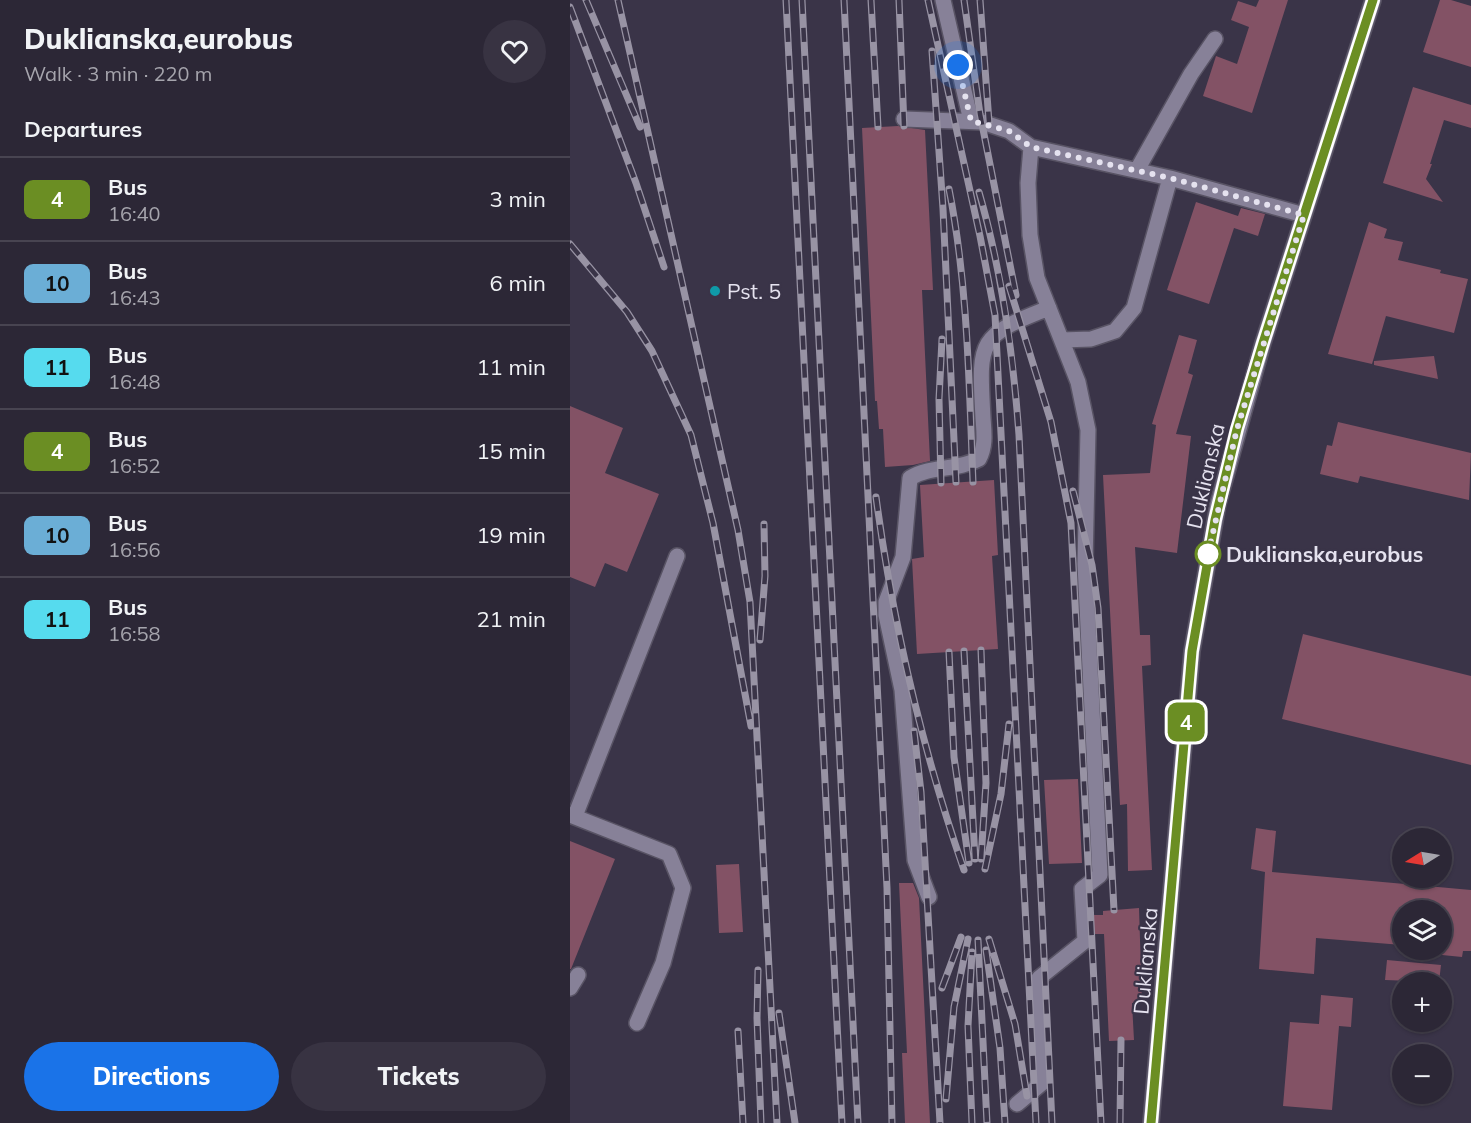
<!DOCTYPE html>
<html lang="en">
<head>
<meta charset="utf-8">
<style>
	:root { --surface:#2c2736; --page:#383342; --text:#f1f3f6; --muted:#a6a5ad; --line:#484451; --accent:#1a73e8 }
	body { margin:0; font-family:Mulish,sans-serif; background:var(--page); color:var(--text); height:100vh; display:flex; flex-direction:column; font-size:22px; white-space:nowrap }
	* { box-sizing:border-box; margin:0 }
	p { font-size:20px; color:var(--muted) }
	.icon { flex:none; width:33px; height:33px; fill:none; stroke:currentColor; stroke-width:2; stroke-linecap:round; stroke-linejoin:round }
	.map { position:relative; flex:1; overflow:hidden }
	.drawer { display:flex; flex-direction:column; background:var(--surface); width:570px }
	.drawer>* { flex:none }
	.badge { padding:0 12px; border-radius:9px; font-size:21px; line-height:39px }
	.needle { width:39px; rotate:259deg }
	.controls { position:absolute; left:822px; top:828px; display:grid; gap:12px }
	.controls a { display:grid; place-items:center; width:60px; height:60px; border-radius:50%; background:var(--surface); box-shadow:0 2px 4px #0004,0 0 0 2px var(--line); font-size:30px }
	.you { position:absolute; width:30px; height:30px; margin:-15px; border:4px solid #fff; border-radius:50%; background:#1a73e8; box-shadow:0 0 0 9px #1a73e833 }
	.map>.badge { position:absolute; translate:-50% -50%; box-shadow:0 0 0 3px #fff }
	h2 { padding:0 24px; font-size:22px; line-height:54px }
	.round { display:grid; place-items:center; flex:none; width:63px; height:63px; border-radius:32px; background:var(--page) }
	.headline { display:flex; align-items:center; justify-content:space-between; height:102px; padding:0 24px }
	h1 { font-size:28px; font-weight:800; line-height:45px }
	.cta { display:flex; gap:12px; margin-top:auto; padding:12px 24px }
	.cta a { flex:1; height:69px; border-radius:36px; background:var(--accent); color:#fff; font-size:24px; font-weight:800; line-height:69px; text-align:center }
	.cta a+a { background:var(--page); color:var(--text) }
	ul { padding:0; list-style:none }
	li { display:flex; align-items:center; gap:18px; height:84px; padding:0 24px; border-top:2px solid var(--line) }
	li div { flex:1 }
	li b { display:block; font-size:22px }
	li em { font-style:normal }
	li .badge { min-width:66px; font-weight:700; text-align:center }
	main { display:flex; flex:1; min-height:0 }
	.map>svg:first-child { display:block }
</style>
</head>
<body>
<main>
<section class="drawer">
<div class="headline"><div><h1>Duklianska,eurobus</h1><p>Walk · 3 min · 220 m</p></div><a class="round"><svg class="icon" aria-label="heart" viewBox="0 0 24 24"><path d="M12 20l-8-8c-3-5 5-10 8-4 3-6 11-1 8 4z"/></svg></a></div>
<h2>Departures</h2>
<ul>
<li><span class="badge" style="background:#6b8e23;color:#fff">4</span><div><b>Bus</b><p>16:40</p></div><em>3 min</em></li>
<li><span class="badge" style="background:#6baed6;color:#111">10</span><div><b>Bus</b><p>16:43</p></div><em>6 min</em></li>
<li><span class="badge" style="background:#56dbee;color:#111">11</span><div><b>Bus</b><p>16:48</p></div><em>11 min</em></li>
<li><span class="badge" style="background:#6b8e23;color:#fff">4</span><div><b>Bus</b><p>16:52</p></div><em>15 min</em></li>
<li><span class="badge" style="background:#6baed6;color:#111">10</span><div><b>Bus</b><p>16:56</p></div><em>19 min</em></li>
<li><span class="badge" style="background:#56dbee;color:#111">11</span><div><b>Bus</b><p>16:58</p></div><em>21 min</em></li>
</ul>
<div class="cta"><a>Directions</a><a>Tickets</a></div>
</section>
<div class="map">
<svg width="901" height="1123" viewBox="0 0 901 1123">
	<rect width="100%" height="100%" fill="#3a3448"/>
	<path fill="#835265" d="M 689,0 L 718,0 L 682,113 L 633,96 L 646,56 L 667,64 L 679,27 L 661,20 L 668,1 L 686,7 Z
		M 870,0 L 881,0 L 901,6 L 901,67 L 853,52 Z
		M 843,87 L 901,105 L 901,128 L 874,120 L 860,164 L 862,164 L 856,179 L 873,202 L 813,183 Z
		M 328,126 L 355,130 L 363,290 L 352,290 L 360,461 L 343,465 L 315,467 L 313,429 L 309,429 L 307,401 L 305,401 L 292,128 Z
		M 626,202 L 668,216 L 671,208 L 695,214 L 688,236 L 664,228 L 639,304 L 597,290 Z
		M 799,222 L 817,229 L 814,238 L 833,242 L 828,260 L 871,270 L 870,273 L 898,279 L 884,333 L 816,316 L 802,364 L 758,354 Z
		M 609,335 L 627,340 L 618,373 L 623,375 L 606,434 L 621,436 L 607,553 L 565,547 L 570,635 L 580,635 L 581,665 L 572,666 L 582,870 L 558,871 L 557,804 L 550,805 L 533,475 L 580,473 L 586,425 L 582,424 Z
		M 864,356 L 868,379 L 804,365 L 804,361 Z
		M 0,406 L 53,428 L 35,473 L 89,494 L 57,572 L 35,563 L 25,587 L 0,577 Z
		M 768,422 L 901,453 L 899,500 L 790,476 L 788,483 L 750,474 L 757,445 L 762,446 Z
		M 424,480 L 428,555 L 422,556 L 428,649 L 347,654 L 342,559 L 354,557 L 350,485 Z
		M 733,634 L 901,676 L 901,765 L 712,719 Z
		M 508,779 L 512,863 L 479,864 L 474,780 Z
		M 686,828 L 706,831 L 702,872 L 901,890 L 901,951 L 893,951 L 892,957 L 872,955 L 872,910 L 832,910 L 832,945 L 746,938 L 744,974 L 689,969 L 695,872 L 681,869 Z
		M 0,841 L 45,859 L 1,969 L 0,969 Z
		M 169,864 L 173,932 L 149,933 L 146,865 Z
		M 329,883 L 343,883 L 349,898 L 360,1123 L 335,1123 L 332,1053 L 337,1053 Z
		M 569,908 L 572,1003 L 562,1003 L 564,1040 L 539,1041 L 534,934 L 524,934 L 523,915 L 533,915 L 533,911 Z
		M 817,960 L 871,965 L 869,982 L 815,980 Z
		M 751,995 L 783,998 L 781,1027 L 769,1026 L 762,1110 L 713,1106 L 720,1022 L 749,1024 Z"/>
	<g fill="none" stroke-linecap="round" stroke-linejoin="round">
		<g stroke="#585364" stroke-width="18">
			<path id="minor" d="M 373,0 L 401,121
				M 334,119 L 412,122 L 439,131 L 461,147 L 600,178
				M 567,170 L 621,74 L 645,39
				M 492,340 L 521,339 L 545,331 L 564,308 L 600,178 L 734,215
				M 0,815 L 99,854 L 113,888 L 93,963 L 67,1023
				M 5,816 L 107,556
				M 359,897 L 345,860 L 332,690 L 316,615 L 316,602 L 333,557 L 340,478 C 361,465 387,471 409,459 C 416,446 414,432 413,418 C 409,342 406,336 479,308
				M 0,988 L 8,975
				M 447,1104 L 472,1083 L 469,978 L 515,941 L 512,889 L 530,875 L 515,564 L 518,430 L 508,382 L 467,278 L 460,235 L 458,183 L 461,147
				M 581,1123 L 622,651 L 648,504 L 693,343 L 803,0"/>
		</g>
		<use href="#minor" stroke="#878198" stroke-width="15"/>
		<g stroke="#9893a4" stroke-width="7">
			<path id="rail" d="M 16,0 L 70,127
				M 48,0 L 168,530 L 180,602 L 207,1123
				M 216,0 L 272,1123
				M 232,0 L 288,1123
				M 274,0 L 317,888 L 322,1123
				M 301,0 L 308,127
				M 329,0 L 334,126
				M 358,0 L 410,236 L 425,315 L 466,1123
				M 394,0 L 410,114 L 446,295
				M 410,0 L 419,122
				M 0,7 L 66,183 L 94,267
				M 362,51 L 373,209 L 386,482
				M 379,189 C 398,285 399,384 403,482
				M 409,192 C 432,272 443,352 449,435 L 482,1123
				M 0,244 L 57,312 L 82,351 L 121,435 L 143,523 L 181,726
				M 439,286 L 481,422 L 501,523 L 531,1123
				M 371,483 L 369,399 L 372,339
				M 503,491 L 522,565 L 528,608 L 544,910
				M 306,497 C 323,624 352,749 394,870
				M 190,640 L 195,576 L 194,524
				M 394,651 L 405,859
				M 379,652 L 384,757 L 399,863
				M 344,731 L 351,792 L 370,1123
				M 411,859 L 416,783 L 411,650
				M 415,869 L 431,794 L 439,724
				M 419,939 L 445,1024 L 457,1096
				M 408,940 L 417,1123
				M 416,950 L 430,1048 L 435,1123
				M 188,970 L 187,1018 L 191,1123
				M 372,988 L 391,937
				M 209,1013 L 225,1123
				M 168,1031 L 173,1123
				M 376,1099 L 384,1007 L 398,939
				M 402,1123 L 398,1026 L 402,952
				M 550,1123 L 551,1040"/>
		</g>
		<use href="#rail" stroke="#3a3448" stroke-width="4.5" stroke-dasharray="14" stroke-linecap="butt"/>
	</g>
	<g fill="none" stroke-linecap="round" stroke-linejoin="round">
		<g stroke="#fff" stroke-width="14">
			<path id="line" d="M 581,1123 L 622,651 L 645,520 L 667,429 L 693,343 L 803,0"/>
		</g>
		<use href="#line" stroke="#6b8e23" stroke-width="9"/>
		<path stroke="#e5e2ef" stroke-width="6" stroke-dasharray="0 10.8" d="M 388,65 L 401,121 L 439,131 L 461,147 L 600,178 L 734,215 L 667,429 L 638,554"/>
	</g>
	<circle fill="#0f9aa8" stroke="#3a3448" stroke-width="2" cx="145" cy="291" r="6"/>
	<circle fill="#fff" stroke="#6b8e23" stroke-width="3" cx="638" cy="554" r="12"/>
	<g text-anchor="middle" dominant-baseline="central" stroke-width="4.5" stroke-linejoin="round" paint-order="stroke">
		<g font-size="21" fill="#e5e2ef" stroke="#3a3448" text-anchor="start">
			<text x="157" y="291">Pst. 5</text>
		</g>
		<g font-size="21" fill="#e5e2ef" stroke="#3a3448">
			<text transform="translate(635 476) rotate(-77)">Duklianska</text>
			<text transform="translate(575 961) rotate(-85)">Duklianska</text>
		</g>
		<g font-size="21" font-weight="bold" fill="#e5e2ef" stroke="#3a3448" text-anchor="start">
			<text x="656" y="554">Duklianska,eurobus</text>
		</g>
	</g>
</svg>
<div class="controls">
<a><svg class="needle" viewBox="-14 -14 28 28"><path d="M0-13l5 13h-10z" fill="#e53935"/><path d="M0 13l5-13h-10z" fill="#a6a5ad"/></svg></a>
<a><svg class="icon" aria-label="layers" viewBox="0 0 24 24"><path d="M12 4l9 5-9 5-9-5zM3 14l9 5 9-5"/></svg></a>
<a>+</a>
<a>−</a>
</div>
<div class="you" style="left:388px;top:65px"></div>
<b class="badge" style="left:616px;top:722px;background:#6b8e23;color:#fff">4</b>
</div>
</main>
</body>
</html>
